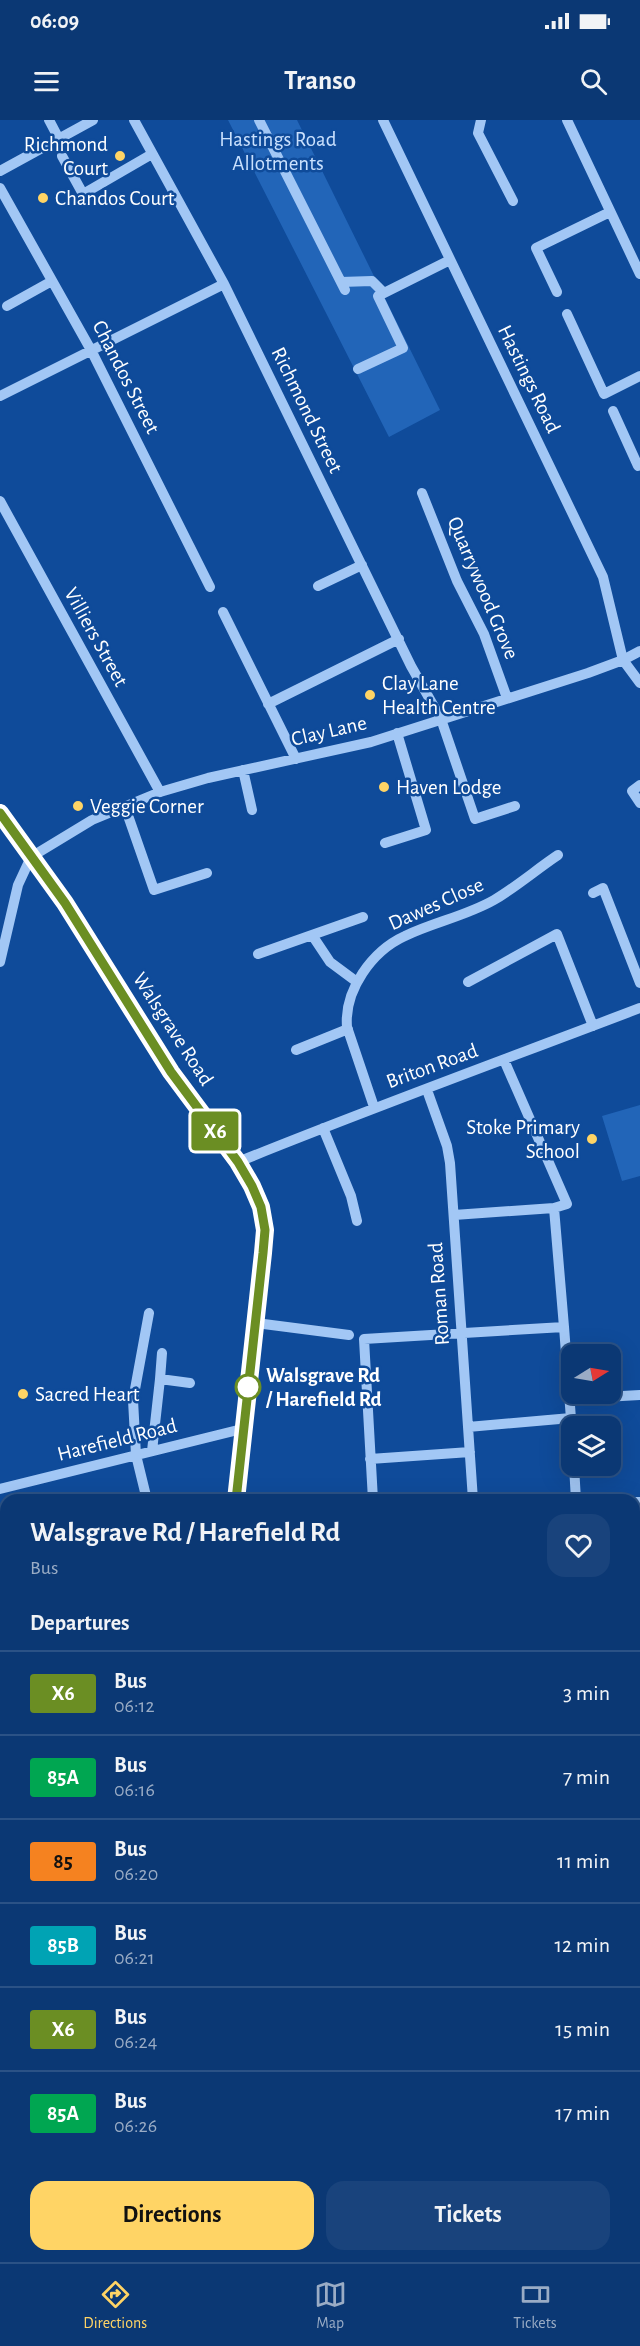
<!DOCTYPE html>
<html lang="en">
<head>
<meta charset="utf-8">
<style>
	:root { --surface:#0b3874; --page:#19437c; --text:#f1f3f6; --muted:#9aacc5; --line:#2b5286; --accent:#ffd465 }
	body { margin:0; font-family:"Alegreya Sans",sans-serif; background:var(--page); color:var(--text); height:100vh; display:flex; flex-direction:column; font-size:22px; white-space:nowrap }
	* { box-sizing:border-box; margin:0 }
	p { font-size:20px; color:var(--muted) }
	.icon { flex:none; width:33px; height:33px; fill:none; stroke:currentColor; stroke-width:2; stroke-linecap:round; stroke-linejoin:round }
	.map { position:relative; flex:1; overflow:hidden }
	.panel { position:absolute; left:0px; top:1374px; width:640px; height:768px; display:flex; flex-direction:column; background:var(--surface); border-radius:18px 18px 0 0; box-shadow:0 6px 24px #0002,0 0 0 2px var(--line) }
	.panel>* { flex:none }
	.badge { padding:0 12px; border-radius:4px; font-size:21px; line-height:39px }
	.needle { width:39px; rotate:79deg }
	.tools { position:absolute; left:561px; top:1224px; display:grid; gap:12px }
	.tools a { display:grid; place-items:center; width:60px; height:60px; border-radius:12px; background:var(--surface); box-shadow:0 6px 24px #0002,0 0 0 2px var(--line); font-size:30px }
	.map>.badge { position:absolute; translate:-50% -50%; box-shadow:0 0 0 3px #fff }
	h2 { padding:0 30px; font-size:22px; line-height:54px }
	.round { display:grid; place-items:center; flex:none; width:63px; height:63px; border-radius:18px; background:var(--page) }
	.overview { display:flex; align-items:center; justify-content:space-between; height:102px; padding:0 30px }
	h1 { font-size:28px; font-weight:700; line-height:45px }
	.button { display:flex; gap:12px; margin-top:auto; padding:12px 30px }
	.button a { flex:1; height:69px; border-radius:18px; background:var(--accent); color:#111; font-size:24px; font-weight:700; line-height:69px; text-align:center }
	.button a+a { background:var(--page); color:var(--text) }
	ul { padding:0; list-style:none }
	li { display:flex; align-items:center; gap:18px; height:84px; padding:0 30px; border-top:2px solid var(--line) }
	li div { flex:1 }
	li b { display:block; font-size:22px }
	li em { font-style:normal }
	li .badge { min-width:66px; font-weight:700; text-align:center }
	.status { display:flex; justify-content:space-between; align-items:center; height:42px; padding:0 30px; background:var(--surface); direction:ltr }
	.status svg { height:16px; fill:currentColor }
	header { display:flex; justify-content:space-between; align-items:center; height:78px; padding:0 30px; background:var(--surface); font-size:27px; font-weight:700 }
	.menu { display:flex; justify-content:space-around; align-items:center; height:84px; border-top:2px solid var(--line); background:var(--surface); font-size:16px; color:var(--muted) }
	.menu a { display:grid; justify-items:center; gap:3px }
	.menu .active { color:var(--accent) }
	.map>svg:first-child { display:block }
</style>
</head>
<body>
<div class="status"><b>06:09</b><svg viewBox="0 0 49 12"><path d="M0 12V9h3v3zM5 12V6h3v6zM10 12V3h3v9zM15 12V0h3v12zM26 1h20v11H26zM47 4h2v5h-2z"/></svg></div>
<header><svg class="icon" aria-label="menu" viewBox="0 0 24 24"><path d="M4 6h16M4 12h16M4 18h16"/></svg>Transo<svg class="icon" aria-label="search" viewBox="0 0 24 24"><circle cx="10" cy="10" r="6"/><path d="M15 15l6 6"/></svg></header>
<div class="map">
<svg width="640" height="2142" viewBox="0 0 640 2142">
	<rect width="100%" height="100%" fill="#0f4b9a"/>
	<path fill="#2265b8" d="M 228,0 L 297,0 L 440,290 L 389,317 Z
		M 640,985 L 640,1056 L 622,1061 L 602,996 Z
		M 640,1592 L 640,1953 L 635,1955 L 634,1593 Z"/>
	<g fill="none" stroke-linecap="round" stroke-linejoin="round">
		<path stroke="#a2c7f5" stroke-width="10" d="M 49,0 L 59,19
			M 134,0 L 224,164 L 411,546 L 441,599 L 475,699 L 515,686
			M 259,0 L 345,170
			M 383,0 L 603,457 L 623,540 L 640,563
			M 481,0 L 478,13 L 513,81
			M 567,0 L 640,154
			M 62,36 L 83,74 L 152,34
			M 0,51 L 93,0
			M 0,68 L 91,230 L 210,467
			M 341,162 L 372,161 L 384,173
			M 557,172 L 536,128 L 610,92
			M 7,186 L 52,161
			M 567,194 L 604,274 L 640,256
			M 358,249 L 403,228 L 378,176 L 450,140
			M 0,276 L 224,164
			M 613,291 L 638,346 L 640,344
			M 422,373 L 457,461 L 484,514 L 507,578
			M 0,381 L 160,672
			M 318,466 L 362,445
			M 223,492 L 296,639
			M 268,584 L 399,519
			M 243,650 L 252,690
			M 640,665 L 632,671 L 640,683
			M 125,687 L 154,770 L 207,753
			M 385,723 L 426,710 L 397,613
			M 593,773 L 603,768 L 640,863
			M 312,815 L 330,842 L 357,862
			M 258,834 L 363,797
			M 0,842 L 18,765 L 31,737 L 92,700 L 160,672 L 208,658 L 371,622 L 588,553 L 623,540 L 640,531
			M 468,862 L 557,814 L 593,906
			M 296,930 L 348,909
			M 504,940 L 567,1084 L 554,1088
			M 427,970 L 447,1026 L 450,1043 L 473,1380
			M 374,987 L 347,907 C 344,870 372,831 405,816 C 434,802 466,796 494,780 C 516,767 537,749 558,735
			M 323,1008 L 351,1076 L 357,1101
			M 238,1042 C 371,988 506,939 640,888
			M 454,1095 L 554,1088 L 564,1207
			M 256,1203 L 349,1215
			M 160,1259 L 162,1233
			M 569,1279 L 640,1275
			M 468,1307 L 571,1298
			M 152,1331 L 160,1259 L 190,1263
			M 370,1339 L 470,1332
			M 574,1346 L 576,1380
			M 0,1369 L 242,1309
			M 143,1380 L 146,1376 L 136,1335 L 133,1280 L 149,1193
			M 373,1380 L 364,1219 L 564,1207 L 572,1312
			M 634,1382 L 640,1382
			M 634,1473 L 640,1472
			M 0,1491 L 6,1489
			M 634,1587 L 640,1585
			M 0,1588 L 6,1586
			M 0,1672 L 6,1686
			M 0,1710 L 6,1707
			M 0,2004 L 6,2003
			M 0,2101 L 6,2123
			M 10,2136 L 11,2142
			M 295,2136 L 297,2142"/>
		<path stroke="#fff" stroke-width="18" d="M 0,693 L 65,783 L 171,952 L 238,1042 L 252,1066 L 261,1087 L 265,1110 L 263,1133 L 236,1380
			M 405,2136 L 406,2142"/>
	</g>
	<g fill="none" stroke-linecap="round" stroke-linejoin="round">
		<g stroke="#fff" stroke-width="14">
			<path id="line" d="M 0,693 L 65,783 L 171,952 L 238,1042 L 252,1066 L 261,1087 L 265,1110 L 263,1133 L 236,1380"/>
		</g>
		<use href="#line" stroke="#6b8e23" stroke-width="9"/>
	</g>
	<g fill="#ffd465" stroke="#0f4b9a" stroke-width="2">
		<circle cx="120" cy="36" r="6"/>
		<circle cx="43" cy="78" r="6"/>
		<circle cx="370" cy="575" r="6"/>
		<circle cx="384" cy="667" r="6"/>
		<circle cx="78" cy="686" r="6"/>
		<circle cx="592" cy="1019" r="6"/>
		<circle cx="23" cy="1274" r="6"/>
	</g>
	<circle fill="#fff" stroke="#6b8e23" stroke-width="3" cx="248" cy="1267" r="12"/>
	<g text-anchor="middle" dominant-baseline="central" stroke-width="5" stroke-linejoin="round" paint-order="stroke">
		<g font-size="21" fill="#cae1fe" stroke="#0f4b9a">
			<text x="278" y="19">Hastings Road<tspan x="278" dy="24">Allotments</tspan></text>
		</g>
		<g font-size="21" fill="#fff" stroke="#0f4b9a" text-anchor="start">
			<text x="108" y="24" text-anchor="end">Richmond<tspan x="108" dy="24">Court</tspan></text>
			<text x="55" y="78">Chandos Court</text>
			<text x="382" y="563">Clay Lane<tspan x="382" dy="24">Health Centre</tspan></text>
			<text x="396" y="667">Haven Lodge</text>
			<text x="90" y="686">Veggie Corner</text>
			<text x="580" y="1007" text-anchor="end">Stoke Primary<tspan x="580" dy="24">School</tspan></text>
			<text x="35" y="1274">Sacred Heart</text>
		</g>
		<g font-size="21" fill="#fff" stroke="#0f4b9a">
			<text transform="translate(126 257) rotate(63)">Chandos Street</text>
			<text transform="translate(529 259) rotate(64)">Hastings Road</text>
			<text transform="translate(307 290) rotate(64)">Richmond Street</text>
			<text transform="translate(483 468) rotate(67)">Quarrywood Grove</text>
			<text transform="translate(96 517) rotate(61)">Villiers Street</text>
			<text transform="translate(329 611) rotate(-13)">Clay Lane</text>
			<text transform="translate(436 784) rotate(-24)">Dawes Close</text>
			<text transform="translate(173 909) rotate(57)">Walsgrave Road</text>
			<text transform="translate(432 946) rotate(-20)">Briton Road</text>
			<text transform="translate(439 1174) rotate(-94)">Roman Road</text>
			<text transform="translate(117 1320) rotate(-14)">Harefield Road</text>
		</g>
		<g font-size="21" font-weight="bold" fill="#fff" stroke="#0f4b9a" text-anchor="start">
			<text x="266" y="1255">Walsgrave Rd<tspan x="266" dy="24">/ Harefield Rd</tspan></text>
		</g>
	</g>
</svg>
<div class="tools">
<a><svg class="needle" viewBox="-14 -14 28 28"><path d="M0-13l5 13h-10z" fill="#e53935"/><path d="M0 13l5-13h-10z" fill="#9aacc5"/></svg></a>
<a><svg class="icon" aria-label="layers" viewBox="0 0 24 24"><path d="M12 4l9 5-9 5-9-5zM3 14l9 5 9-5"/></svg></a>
</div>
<b class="badge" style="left:215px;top:1011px;background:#6b8e23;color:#fff">X6</b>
<section class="panel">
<div class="overview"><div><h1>Walsgrave Rd / Harefield Rd</h1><p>Bus</p></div><a class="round"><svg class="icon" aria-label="heart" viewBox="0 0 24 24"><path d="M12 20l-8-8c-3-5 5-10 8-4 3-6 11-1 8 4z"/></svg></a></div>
<h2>Departures</h2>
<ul>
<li><span class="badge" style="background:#6b8e23;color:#fff">X6</span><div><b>Bus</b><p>06:12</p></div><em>3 min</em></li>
<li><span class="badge" style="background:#00a651;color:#fff">85A</span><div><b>Bus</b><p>06:16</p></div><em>7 min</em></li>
<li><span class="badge" style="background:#f58220;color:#111">85</span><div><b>Bus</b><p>06:20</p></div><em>11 min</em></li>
<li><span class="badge" style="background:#00a3b4;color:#fff">85B</span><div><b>Bus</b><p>06:21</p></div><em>12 min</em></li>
<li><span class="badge" style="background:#6b8e23;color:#fff">X6</span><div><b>Bus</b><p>06:24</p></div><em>15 min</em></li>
<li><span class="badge" style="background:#00a651;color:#fff">85A</span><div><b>Bus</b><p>06:26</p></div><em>17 min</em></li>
</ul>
<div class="button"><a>Directions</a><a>Tickets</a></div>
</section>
</div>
<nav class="menu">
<a class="active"><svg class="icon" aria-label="directions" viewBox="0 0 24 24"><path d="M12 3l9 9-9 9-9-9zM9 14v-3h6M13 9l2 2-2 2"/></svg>Directions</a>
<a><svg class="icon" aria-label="map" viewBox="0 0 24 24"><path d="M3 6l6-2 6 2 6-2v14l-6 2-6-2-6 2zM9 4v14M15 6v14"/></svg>Map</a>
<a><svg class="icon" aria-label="tickets" viewBox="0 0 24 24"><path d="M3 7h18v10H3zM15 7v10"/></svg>Tickets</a>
</nav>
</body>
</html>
